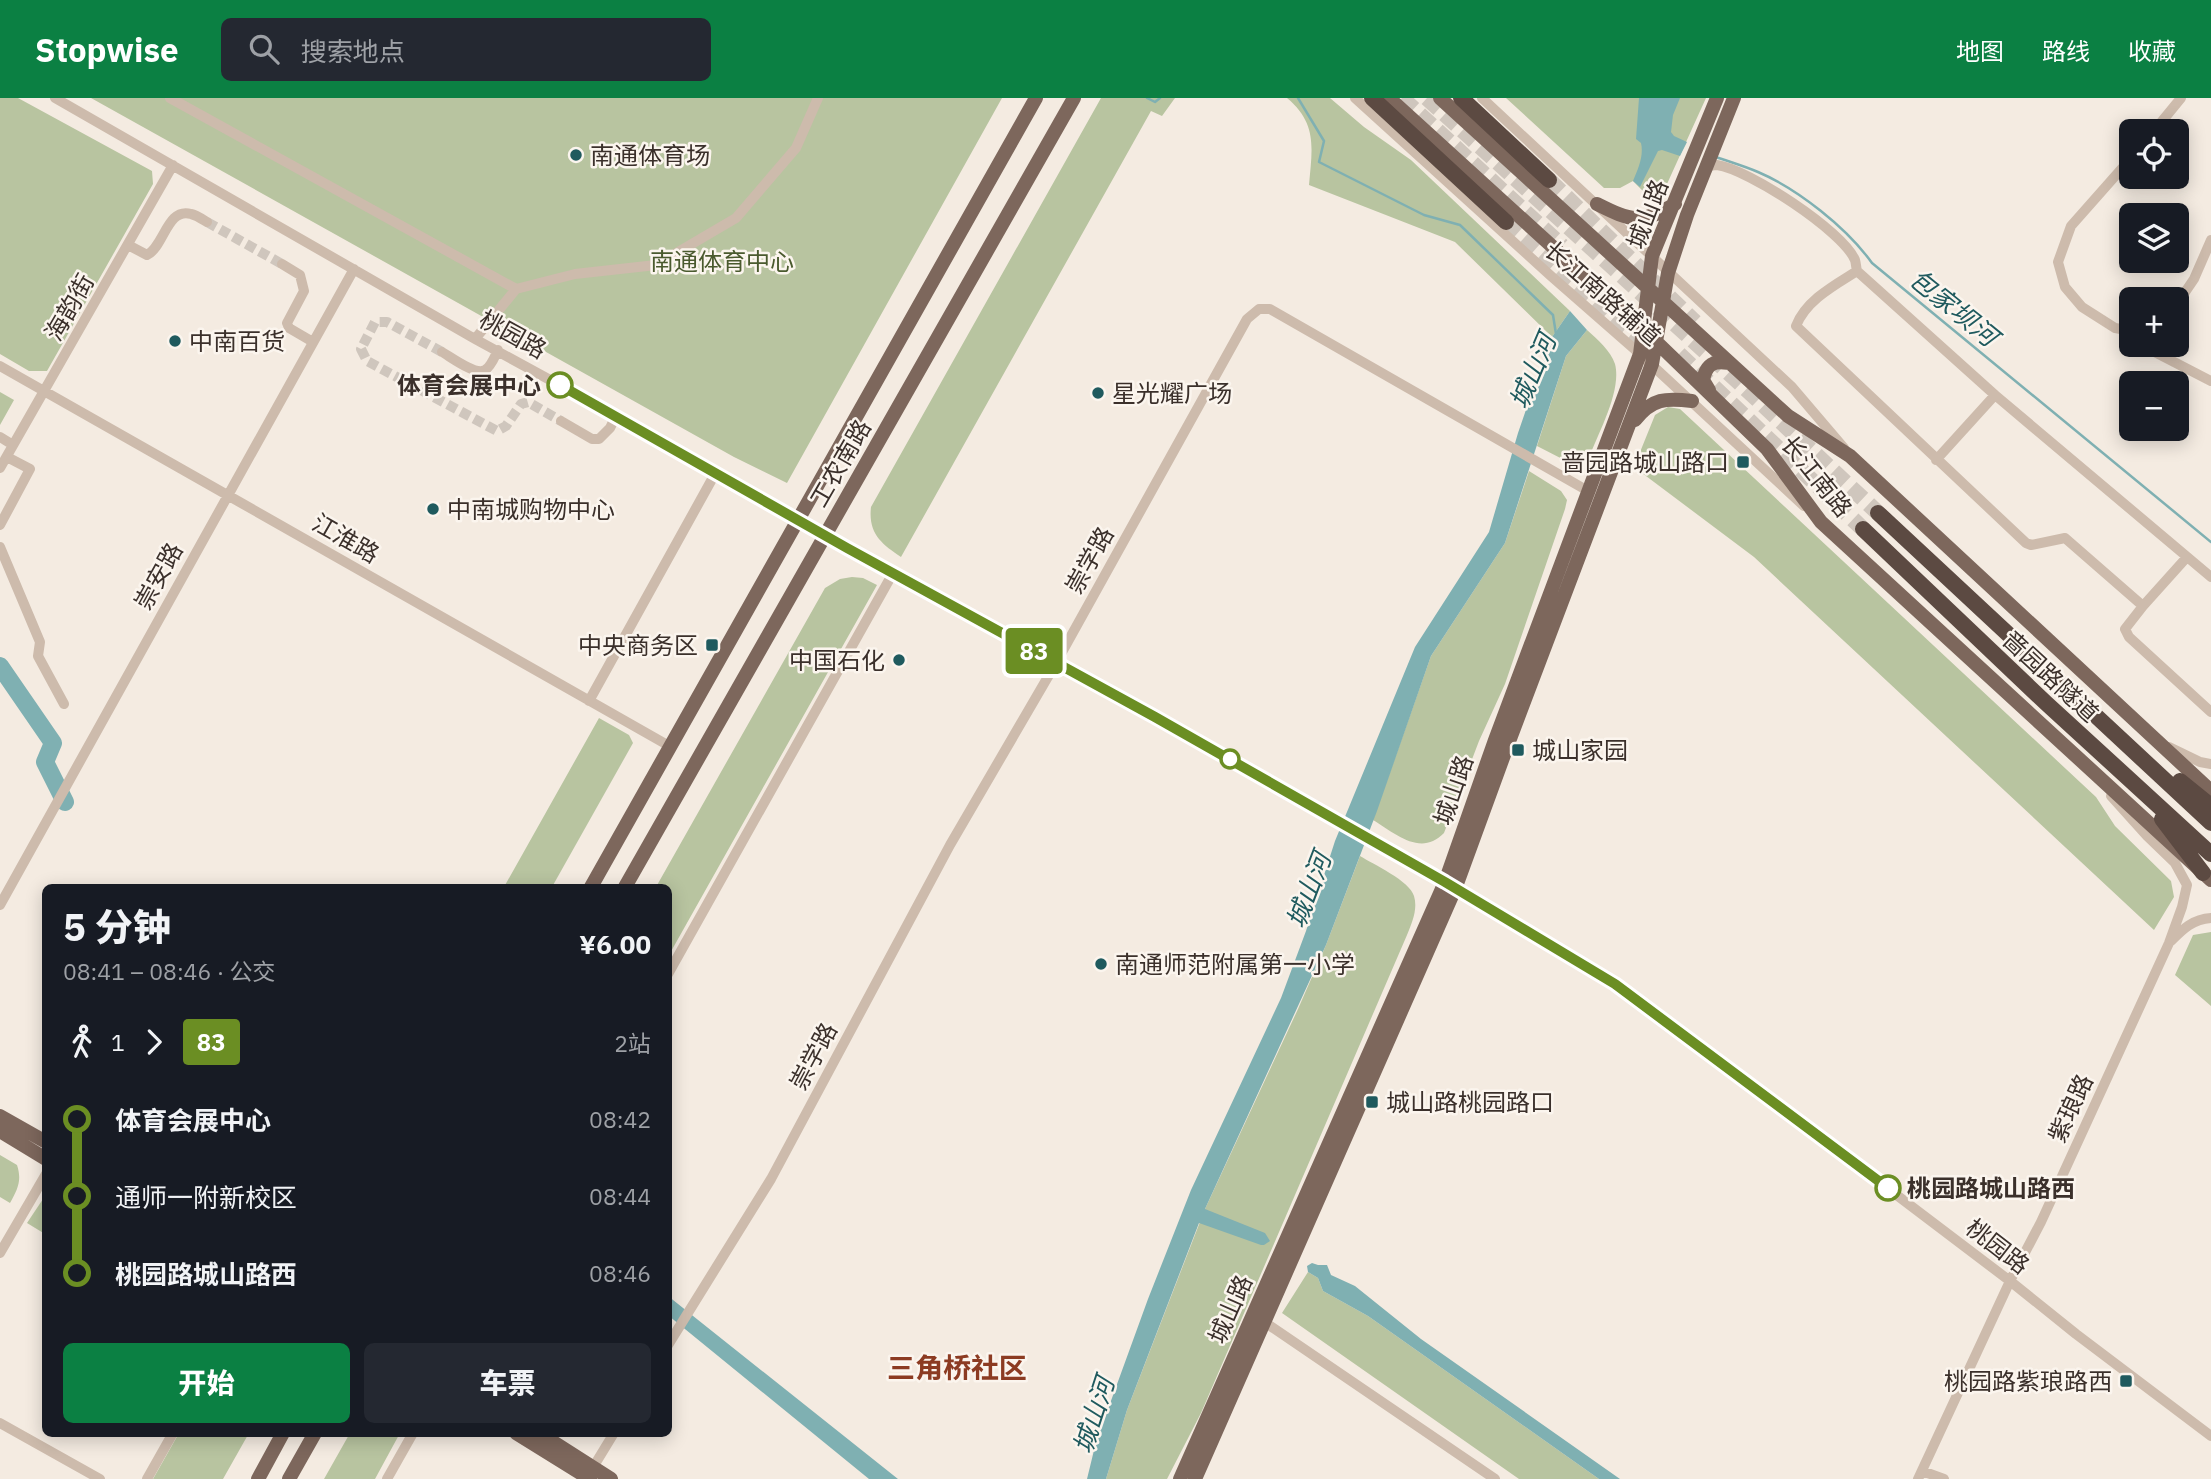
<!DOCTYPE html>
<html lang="zh">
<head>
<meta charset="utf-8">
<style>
	:root { --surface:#171b24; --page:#242831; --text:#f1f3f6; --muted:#9ea1a6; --accent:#0b8043 }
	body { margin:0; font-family:"IBM Plex Sans","Noto Sans SC",sans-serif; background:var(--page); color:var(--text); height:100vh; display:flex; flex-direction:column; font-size:26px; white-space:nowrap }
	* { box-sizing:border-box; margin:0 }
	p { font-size:23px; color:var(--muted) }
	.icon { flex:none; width:38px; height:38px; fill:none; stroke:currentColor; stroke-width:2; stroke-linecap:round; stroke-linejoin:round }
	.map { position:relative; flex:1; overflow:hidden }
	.details { position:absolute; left:42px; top:786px; width:630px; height:553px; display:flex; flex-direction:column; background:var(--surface); border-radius:10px; box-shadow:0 4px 18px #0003 }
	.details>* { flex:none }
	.badge { padding:0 14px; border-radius:5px; font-size:24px; line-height:46px }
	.buttons { position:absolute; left:2119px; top:21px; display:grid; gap:14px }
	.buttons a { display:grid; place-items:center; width:70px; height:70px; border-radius:10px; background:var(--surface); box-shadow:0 4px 18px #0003; font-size:35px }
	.map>.badge { position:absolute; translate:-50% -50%; box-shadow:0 0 0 4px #fff }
	.legs { display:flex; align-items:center; gap:10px; height:77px; padding:0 21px; font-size:23px }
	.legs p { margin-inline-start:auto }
	.headline { display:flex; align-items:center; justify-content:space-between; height:119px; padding:0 21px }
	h1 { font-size:38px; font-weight:800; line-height:52px }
	.button { display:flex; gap:14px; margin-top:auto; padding:14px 21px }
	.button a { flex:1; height:80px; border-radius:10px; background:var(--accent); color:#fff; font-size:28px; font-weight:800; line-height:80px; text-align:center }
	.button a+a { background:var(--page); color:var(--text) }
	ul { padding:0 21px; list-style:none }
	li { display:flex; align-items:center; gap:24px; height:77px; font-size:26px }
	li i { display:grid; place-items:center; width:10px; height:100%; margin:0 9px; background:currentColor }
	li i::after { content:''; width:18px; height:18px; margin:-9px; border:5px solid; border-radius:50%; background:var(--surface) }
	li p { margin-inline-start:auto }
	li:first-child i { background:linear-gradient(#0000 50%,currentColor 0) }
	li:last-child i { background:linear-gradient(currentColor 50%,#0000 0) }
	header { display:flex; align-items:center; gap:42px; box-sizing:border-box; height:98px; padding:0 35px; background:var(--accent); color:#fff }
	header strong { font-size:33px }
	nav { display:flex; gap:38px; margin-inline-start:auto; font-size:24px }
	.search { width:490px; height:63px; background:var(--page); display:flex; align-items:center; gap:18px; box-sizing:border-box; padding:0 24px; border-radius:10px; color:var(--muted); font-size:26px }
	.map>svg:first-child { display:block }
</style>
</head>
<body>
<header>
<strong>Stopwise</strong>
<div class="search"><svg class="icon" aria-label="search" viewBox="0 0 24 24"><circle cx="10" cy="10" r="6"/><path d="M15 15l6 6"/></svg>搜索地点</div>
<nav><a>地图</a><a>路线</a><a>收藏</a></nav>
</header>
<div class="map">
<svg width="2211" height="1381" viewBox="0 0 2211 1381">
	<rect width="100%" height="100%" fill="#f4ebe1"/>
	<path fill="#b8c4a0" d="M 0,0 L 18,0 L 152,73 L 153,86 L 47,273 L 29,273 L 0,256 Z
		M 91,0 L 1002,0 L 787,385 L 734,359 Z
		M 1101,0 L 1175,0 L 1162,18 L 1151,13 L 901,459 C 881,446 868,435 871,409 Z
		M 1287,0 L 1330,0 L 1364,29 L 1411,62 L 1570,213 L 1552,239 L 1455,144 L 1309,87 C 1312,51 1318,26 1287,0 Z
		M 1506,0 L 1706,0 L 1662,97 C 1649,102 1642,92 1633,83 L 1620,90 L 1604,90 Z
		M 1587,232 C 1597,241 1611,253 1615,266 C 1622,293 1598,335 1589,360 L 1581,367 L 1574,367 L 1537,348 L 1566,258 Z
		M 0,294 L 14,302 L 0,327 Z
		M 1668,309 L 1680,311 L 2096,699 L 2115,728 L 2171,783 L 2174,799 L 2154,832 L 1754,459 L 1634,369 L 1655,317 Z
		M 1529,373 L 1561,393 L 1567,402 L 1565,411 L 1505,586 L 1479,643 L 1444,735 C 1421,759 1396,736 1373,722 L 1431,558 L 1505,445 Z
		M 852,479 L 863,480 L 877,487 L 669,857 L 668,789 L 656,789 L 825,490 L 840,481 Z
		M 599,620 L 629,637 L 633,645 L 552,789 L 504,789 Z
		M 1360,758 C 1373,766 1410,783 1414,798 C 1418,811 1412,825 1407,837 L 1201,1315 L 1167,1381 L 1106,1381 L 1127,1312 L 1205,1111 L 1298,911 L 1326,847 Z
		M 2211,834 L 2211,908 L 2175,877 L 2193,837 Z
		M 0,1057 L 17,1067 C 22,1082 18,1091 10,1105 L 0,1099 Z
		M 45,1098 L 45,1136 L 27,1125 Z
		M 1308,1174 L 1318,1180 L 1323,1193 L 1368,1218 L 1599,1381 L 1519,1381 L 1282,1215 Z
		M 179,1335 L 249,1335 L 223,1381 L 153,1381 Z
		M 350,1335 L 400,1335 L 375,1381 L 324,1381 Z"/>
	<path fill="#7fb0b2" d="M 1639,0 L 1680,0 L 1673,17 L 1671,34 L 1674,38 L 1687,44 L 1680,58 L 1662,52 L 1658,53 L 1640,89 L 1633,83 C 1638,71 1644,58 1641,45 L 1636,41 Z
		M 1570,213 L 1587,232 L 1566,258 L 1505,445 L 1431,558 L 1377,713 L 1326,847 L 1205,1111 L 1265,1135 L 1270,1143 L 1264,1147 L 1261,1147 L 1199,1125 L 1127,1312 L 1106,1381 L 1087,1381 L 1096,1344 L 1148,1201 L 1191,1092 L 1281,900 L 1306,833 L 1335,743 L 1415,549 L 1489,434 L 1518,335 L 1540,271 L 1553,242 L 1552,239 Z
		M 1312,1165 L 1318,1167 L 1327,1167 L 1331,1177 L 1355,1188 L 1421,1241 L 1620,1381 L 1599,1381 L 1368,1218 L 1323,1193 L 1318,1180 L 1308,1174 L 1307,1168 Z
		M 668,1198 L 898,1381 L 869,1381 L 669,1218 Z"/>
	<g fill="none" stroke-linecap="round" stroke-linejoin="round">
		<path stroke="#7fb0b2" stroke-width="2.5" d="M 1147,0 L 1155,4 L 1160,0
			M 1298,0 L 1324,43 L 1319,64 L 1424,117 L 1460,127 L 1553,217 L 1556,236
			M 1716,59 C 1730,64 1744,68 1758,74 C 1798,91 1847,130 1872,165 L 2211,444"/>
		<path stroke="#7fb0b2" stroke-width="18" d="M 0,568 L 53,645 L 45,664 L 65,704"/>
		<path stroke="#cfc6bd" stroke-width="10" stroke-dasharray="10 5" stroke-linecap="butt" d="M 207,124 L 282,166
			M 442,254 L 387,224 L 375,224 L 361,251 L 367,263 L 497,333 L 506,328 L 521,306 L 528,304 L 561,323"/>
		<path stroke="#cfc6bd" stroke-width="16" stroke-dasharray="16 8" stroke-linecap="butt" d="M 1402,0 L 1562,148
			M 1427,0 L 1743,288 L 1878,415
			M 1549,82 L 1695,224
			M 1506,124 L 1623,229 L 1652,251
			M 1679,256 L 1863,431"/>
		<path stroke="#cdbbac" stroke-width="10" d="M 55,0 L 475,241 L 616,318 L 825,437 L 1155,619 L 1445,784 L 1615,886 L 1886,1089 L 2010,1183 L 2076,1236 L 2211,1338
			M 170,0 L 516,191
			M 1355,0 L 1551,178 L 1640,256 L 1804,408
			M 1482,0 L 1792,289 L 1844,350
			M 2154,33 L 2181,0
			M 2132,59 L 2071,128 L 2058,164 L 2065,189 L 2082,209 L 2115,230 L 2132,233
			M 1707,68 C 1710,68 1714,67 1717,67 C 1748,71 1843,133 1855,162 C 1856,165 1856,169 1857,173 L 1995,297 L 2211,479
			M 128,147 L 147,157 C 164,149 167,109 191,116 C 196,117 202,121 207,124
			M 282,166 L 300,177 L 304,193 L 287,225 L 289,230 L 313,244
			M 1857,173 C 1835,187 1806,202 1796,228 L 2026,445 L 2031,447 L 2065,440 L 2143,508 L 2125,531 L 2129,539 L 2211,614
			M 2177,206 L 2194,181 L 2211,142
			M 475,241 L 516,191 L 575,176 L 656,167 L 736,120 L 796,50 L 818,0
			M 2144,247 L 2145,249 L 2211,283
			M 442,254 C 451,259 476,278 485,272 C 491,269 495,258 498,252
			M 0,268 L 671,649
			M 561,323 L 592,341 L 599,341 L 610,330 L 616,318
			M 0,339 L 13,347
			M 1936,362 L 1995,297
			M 0,370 L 173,67
			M 0,427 L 30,371 L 7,359
			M 0,449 L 40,544 L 38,558 L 64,606
			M 2143,508 L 2187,459
			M 589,603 L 716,374
			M 2169,649 L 2200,664 L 2211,666
			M 0,807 L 354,171
			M 2171,843 C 2183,831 2193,821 2211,820
			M 668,876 L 893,475
			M 0,1155 L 46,1076
			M 1260,1221 L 1495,1381
			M 668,1247 L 771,1081 L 950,747 L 1056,565 L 1247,221 L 1259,211 L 1270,211 L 1588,393
			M 0,1325 L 100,1381
			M 1922,1373 L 1944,1381
			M 589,1376 L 614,1335
			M 147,1381 L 173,1335
			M 387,1381 L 413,1335
			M 1918,1381 L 2010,1183 L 2041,1124 L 2169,845 L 2182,809 L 2187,787 L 2175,765 L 2147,738 L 2111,698"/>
		<path stroke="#7d675c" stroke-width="14" d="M 1389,0 L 1644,232 L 1767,351 L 1821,424 L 2211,782
			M 1440,0 L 1788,318 L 1850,358 L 2211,693
			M 1597,106 C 1631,123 1641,127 1675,106
			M 1709,292 L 1703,282 C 1706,267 1713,262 1728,265
			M 1635,322 C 1652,300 1666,300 1692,303
			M 591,789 L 1036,0
			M 625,789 L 1074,0
			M 0,1018 L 46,1044
			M 0,1033 L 46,1061
			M 516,1335 L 590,1381
			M 539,1335 L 611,1381
			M 258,1381 L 283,1335
			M 289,1381 L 315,1335
			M 1180,1381 L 1445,784 L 1495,642 L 1640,256 L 1652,158 L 1717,0
			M 1195,1381 L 1455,791 L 1508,646 L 1652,266 L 1668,175 L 1687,117 L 1734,0"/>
		<path stroke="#5c4a42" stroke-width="16" d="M 1372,0 L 1506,124
			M 1461,0 L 1549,82
			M 1878,415 L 2211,725
			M 1863,431 L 2046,605 L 2211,756
			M 2180,683 L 2211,708
			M 2162,721 L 2203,775"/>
	</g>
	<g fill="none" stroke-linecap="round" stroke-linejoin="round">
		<g stroke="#fff" stroke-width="16">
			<path id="line-1" d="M 560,287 L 847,450 L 1155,619 L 1445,784 L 1615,886 L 1888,1090"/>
		</g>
		<use href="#line-1" stroke="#6b8e23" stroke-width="10"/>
	</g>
	<g fill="#1f5a5e" stroke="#fbf5ee" stroke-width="2.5">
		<circle cx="576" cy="57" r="7"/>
		<circle cx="175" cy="243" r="7"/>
		<circle cx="1098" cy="295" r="7"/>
		<rect x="1736" y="357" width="14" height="14" rx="3.5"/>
		<circle cx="433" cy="411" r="7"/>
		<rect x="705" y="540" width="14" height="14" rx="3.5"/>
		<circle cx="899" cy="562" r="7"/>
		<rect x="1511" y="645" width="14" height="14" rx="3.5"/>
		<circle cx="1101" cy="866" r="7"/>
		<rect x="1365" y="997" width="14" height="14" rx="3.5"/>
		<rect x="2119" y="1276" width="14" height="14" rx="3.5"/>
	</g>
	<g fill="#fff" stroke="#6b8e23" stroke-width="3.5">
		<circle cx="560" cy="287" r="12"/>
		<circle cx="1230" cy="661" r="9"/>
		<circle cx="1888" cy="1090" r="12"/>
	</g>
	<g text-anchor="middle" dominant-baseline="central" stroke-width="5" stroke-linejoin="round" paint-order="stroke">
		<g font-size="24" fill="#3b302b" stroke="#fbf5ee" text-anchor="start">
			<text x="590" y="57">南通体育场</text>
			<text x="189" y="243">中南百货</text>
			<text x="1112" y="295">星光耀广场</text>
			<text x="1729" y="364" text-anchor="end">啬园路城山路口</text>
			<text x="447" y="411">中南城购物中心</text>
			<text x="698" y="547" text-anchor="end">中央商务区</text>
			<text x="885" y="562" text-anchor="end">中国石化</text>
			<text x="1532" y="652">城山家园</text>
			<text x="1115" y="866">南通师范附属第一小学</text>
			<text x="1386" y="1004">城山路桃园路口</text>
			<text x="2112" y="1283" text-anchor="end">桃园路紫琅路西</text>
		</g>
		<g font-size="24" fill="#3b302b" stroke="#fbf5ee">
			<text transform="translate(1647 116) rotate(-69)">城山路</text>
			<text transform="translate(1603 195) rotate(41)">长江南路辅道</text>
			<text transform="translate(69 209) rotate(-60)">海韵街</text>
			<text transform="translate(513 236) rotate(29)">桃园路</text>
			<text transform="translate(840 365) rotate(-60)">工农南路</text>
			<text transform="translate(1817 378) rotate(51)">长江南路</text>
			<text transform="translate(346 440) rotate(30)">江淮路</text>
			<text transform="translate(1089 462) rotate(-61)">崇学路</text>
			<text transform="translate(158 478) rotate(-61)">崇安路</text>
			<text transform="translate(2051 578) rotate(43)">啬园路隧道</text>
			<text transform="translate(1453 692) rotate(-71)">城山路</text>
			<text transform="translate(813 958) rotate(-62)">崇学路</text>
			<text transform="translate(2070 1010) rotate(-65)">紫琅路</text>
			<text transform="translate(1998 1148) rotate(38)">桃园路</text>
			<text transform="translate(1230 1211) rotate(-66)">城山路</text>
		</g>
		<g font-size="24" fill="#4a5a2e" stroke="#fbf5ee">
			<text x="722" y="163">南通体育中心</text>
		</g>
		<g font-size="24" font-weight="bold" fill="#3b302b" stroke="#fbf5ee" text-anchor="end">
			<text x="541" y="287">体育会展中心</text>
			<text x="1907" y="1090" text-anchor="start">桃园路城山路西</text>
		</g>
		<g font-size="26" font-style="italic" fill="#1f5a5e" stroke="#fbf5ee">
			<text transform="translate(1954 209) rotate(39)">包家坝河</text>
			<text transform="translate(1532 273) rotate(-67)">城山河</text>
			<text transform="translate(1308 792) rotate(-69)">城山河</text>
			<text transform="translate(1093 1317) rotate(-72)">城山河</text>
		</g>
		<g font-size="28" font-weight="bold" fill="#8c3b22" stroke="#fbf5ee">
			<text x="957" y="1269">三角桥社区</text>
		</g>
	</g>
</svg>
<div class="buttons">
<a><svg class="icon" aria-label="locate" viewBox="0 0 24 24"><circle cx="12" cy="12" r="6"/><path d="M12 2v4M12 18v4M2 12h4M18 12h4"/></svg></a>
<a><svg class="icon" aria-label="layers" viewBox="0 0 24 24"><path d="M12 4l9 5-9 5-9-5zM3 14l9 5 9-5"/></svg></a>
<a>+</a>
<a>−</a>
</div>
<b class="badge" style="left:1034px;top:553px;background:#6b8e23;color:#fff">83</b>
<section class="details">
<div class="headline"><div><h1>5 分钟</h1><p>08:41 – 08:46 · 公交</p></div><b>¥6.00</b></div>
<div class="legs"><svg class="icon" aria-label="walk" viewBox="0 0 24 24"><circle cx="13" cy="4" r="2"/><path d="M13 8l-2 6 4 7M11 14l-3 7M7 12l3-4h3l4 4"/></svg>1<svg class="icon" aria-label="forward" viewBox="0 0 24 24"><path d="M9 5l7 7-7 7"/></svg><b class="badge" style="background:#6b8e23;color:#fff">83</b><p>2站</p></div>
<ul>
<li><i style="color:#6b8e23"></i><b>体育会展中心</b><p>08:42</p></li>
<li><i style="color:#6b8e23"></i><span>通师一附新校区</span><p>08:44</p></li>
<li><i style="color:#6b8e23"></i><b>桃园路城山路西</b><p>08:46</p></li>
</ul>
<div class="button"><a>开始</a><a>车票</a></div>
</section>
</div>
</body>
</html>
